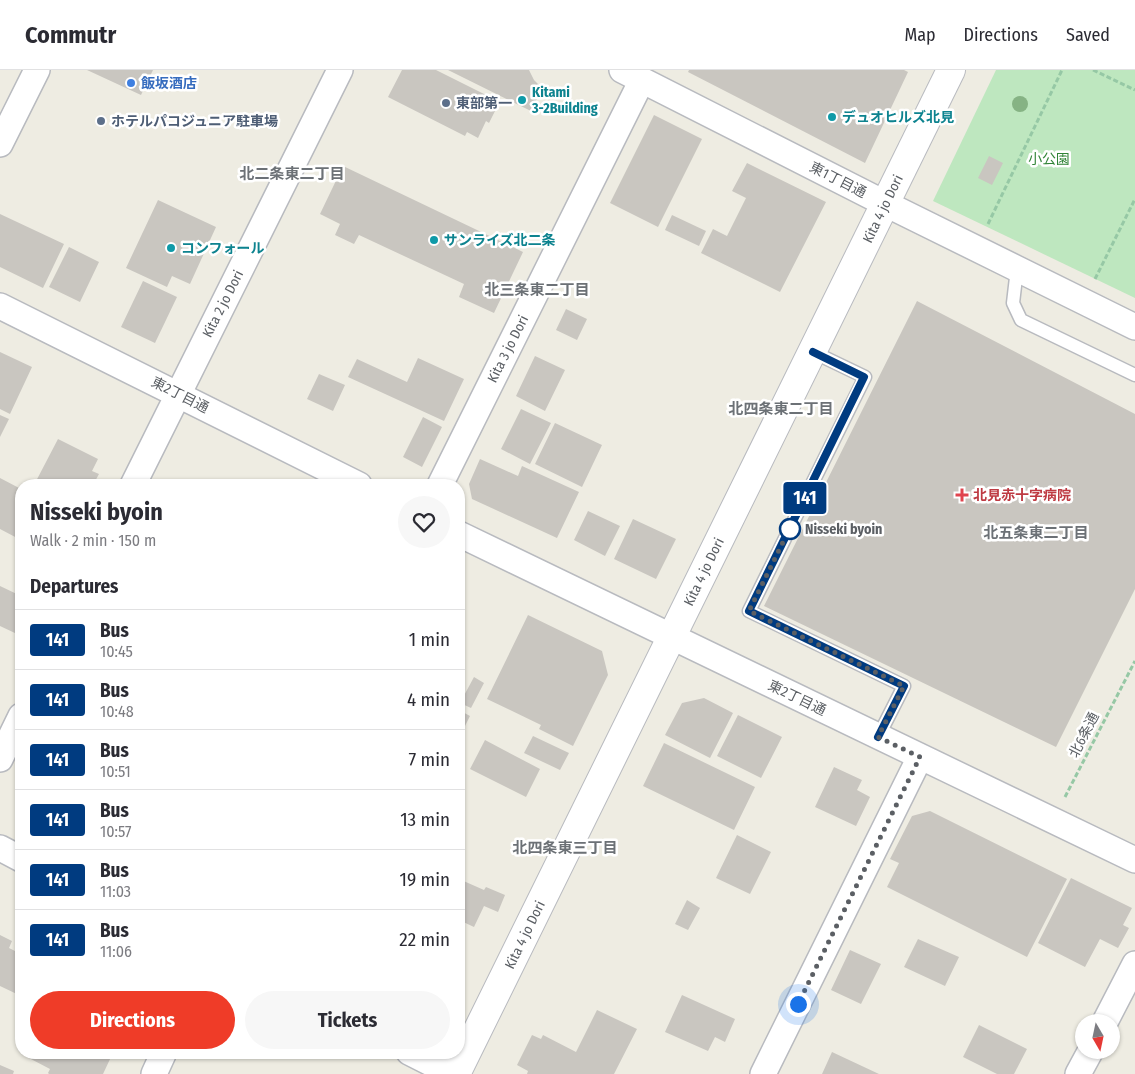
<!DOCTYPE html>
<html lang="en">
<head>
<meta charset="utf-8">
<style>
	:root { --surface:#fff; --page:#f7f7f7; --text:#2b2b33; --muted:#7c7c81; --line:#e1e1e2; --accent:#ef3c28 }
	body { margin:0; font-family:"Fira Sans Condensed","Noto Sans JP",sans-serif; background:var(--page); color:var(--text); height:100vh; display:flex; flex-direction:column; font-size:19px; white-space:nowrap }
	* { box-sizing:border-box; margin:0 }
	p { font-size:16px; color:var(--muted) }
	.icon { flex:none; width:28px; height:28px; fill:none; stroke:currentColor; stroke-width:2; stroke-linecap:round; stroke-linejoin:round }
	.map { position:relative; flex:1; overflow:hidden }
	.panel { position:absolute; left:15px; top:409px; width:450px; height:580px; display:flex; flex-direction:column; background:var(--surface); border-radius:20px; box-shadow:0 1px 4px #0004 }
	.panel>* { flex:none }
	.badge { padding:0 10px; border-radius:4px; font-size:18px; line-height:32px }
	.needle { width:32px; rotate:171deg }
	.controls { position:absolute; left:1075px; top:944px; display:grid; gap:10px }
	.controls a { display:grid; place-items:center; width:45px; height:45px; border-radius:50%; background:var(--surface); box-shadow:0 1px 4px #0004; font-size:25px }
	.you { position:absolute; width:25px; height:25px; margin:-12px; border:4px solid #fff; border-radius:50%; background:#1a73e8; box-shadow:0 0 0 8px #1a73e833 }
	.map>.badge { position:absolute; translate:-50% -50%; box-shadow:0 0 0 2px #fff }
	h2 { padding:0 15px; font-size:19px; line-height:45px }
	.round { display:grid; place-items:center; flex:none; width:52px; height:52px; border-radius:26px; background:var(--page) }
	.headline { display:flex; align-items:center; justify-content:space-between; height:85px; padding:0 15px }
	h1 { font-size:24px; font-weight:700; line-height:38px }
	.action { display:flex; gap:10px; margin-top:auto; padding:10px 15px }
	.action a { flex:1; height:58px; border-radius:30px; background:var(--accent); color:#fff; font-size:20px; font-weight:700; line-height:58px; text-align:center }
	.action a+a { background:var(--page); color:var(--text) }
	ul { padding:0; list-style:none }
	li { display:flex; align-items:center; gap:15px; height:60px; padding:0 15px; border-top:1px solid var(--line) }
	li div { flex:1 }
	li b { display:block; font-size:19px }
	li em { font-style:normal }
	li .badge { min-width:55px; font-weight:700; text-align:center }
	header { display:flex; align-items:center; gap:30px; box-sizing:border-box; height:70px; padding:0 25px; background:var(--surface); border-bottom:1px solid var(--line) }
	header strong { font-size:24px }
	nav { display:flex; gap:28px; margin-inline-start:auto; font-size:18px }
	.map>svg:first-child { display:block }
</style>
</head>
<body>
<header>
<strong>Commutr</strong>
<nav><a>Map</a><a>Directions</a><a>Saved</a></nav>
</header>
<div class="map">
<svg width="1135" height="1004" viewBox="0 0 1135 1004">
	<rect width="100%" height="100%" fill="#eeece2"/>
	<path fill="#bee7bf" d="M 996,0 L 1135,0 L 1135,228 L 933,131 Z"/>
	<path fill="#c9c6c0" d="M 87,0 L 153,0 L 141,25 Z
		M 402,0 L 436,0 L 494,29 L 490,36 L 496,39 L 489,53 L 486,51 L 478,68 L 467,62 L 465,66 L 388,27 Z
		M 448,0 L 529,0 L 534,10 L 542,18 L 531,41 Z
		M 689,0 L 904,0 L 908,2 L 865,93 L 688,2 Z
		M 654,45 L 702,69 L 658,157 L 610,133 Z
		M 989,86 L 1003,93 L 992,115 L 978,108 Z
		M 747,93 L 826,132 L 780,222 L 701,183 L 713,159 L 727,166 L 746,128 L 732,121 Z
		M 343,96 L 523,182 L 494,243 L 459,227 L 464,214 L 359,165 L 354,174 L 335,165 L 340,154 L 320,144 Z
		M 158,130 L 216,157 L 190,214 L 172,206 L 167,217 L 126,198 Z
		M 0,144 L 64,174 L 43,218 L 0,197 Z
		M 672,145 L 706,161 L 699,176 L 665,160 Z
		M 69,177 L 99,192 L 80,232 L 49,217 Z
		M 143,211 L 177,227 L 155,273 L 121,257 Z
		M 917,231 L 1135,344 L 1135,519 L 1056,677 L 764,536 Z
		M 566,239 L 587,249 L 577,270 L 556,260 Z
		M 0,282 L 32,297 L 10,344 L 0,339 Z
		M 535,286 L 565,300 L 545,341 L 516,326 Z
		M 418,288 L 464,309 L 444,351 L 348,307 L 357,289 L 407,312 Z
		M 319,304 L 345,315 L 333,341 L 307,329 Z
		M 521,339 L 551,353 L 530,394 L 501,379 Z
		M 0,345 L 9,349 L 0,367 Z
		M 423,347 L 442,357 L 422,397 L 403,387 Z
		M 555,353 L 602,375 L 582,417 L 535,394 Z
		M 58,369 L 98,389 L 92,401 L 99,404 L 93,415 L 34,415 Z
		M 480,389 L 518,406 L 522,396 L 579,422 L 557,468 L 472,429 L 469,414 Z
		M 0,408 L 21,419 L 21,464 L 19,469 L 0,459 Z
		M 588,441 L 620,456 L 605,486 L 574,470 Z
		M 633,449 L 676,469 L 656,509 L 614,489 Z
		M 0,516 L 21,526 L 21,555 L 17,564 L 0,556 Z
		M 528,545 L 602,581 L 608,605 L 573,676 L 539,659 L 541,655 L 487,629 Z
		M 474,607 L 484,613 L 471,638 L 460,633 Z
		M 704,628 L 733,643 L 710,688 L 665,665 L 682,633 Z
		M 459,640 L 470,646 L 459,668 Z
		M 738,645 L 782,667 L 761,708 L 717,686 Z
		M 533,666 L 569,683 L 560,700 L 524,683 Z
		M 485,670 L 540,699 L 526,727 L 470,699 Z
		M 664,673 L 755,717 L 734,760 L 643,716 Z
		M 834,697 L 862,710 L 857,720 L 870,727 L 856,756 L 815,737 Z
		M 930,741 L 1067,809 L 1027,887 L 887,817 L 899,793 L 890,789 L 912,746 Z
		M 737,765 L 771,782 L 750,824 L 716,808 Z
		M 1071,808 L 1132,838 L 1123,855 L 1129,858 L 1118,878 L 1100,869 L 1085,897 L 1038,873 Z
		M 459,809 L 484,820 L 486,817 L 505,825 L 498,842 L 484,836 L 474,857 L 459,850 Z
		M 687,830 L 700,838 L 688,860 L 675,854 Z
		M 0,865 L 12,871 L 9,878 L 21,884 L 21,891 L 19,896 L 21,898 L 21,926 L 0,916 Z
		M 918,869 L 959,887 L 945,916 L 904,897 Z
		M 850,880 L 881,894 L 861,934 L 831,920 Z
		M 682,925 L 735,949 L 725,972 L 715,967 L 708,981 L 665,962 Z
		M 597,940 L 637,959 L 614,1004 L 527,1004 L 528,1001 L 517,995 L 532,965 L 541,969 L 543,965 L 576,982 Z
		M 979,955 L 1027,979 L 1014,1004 L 997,1004 L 963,987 Z
		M 29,982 L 101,982 L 111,987 L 103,1004 L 49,1004 L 48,1003 L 50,999 L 27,987 Z
		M 832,982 L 879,1004 L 822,1004 Z
		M 0,995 L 14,1001 L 13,1004 L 0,1004 Z"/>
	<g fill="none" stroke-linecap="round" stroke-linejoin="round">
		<g stroke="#b8babf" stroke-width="15">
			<path id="service" d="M 1017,199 L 1013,233 L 1021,250 L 1135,305
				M 813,282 L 865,307 L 749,541 L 904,616 L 878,667"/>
		</g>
		<g stroke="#b8babf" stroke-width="28">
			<path id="minor" d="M 622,0 L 886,134 L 1135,257
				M 0,74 L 37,0
				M 0,236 L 359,415
				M 133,415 L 340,0
				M 440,415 L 642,10
				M 459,464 L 1135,790
				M 0,689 L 21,646
				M 0,778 L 21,789
				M 1105,952 L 1135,894
				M 409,982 L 452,1004
				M 154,1004 L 164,982
				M 763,1004 L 920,687
				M 1078,1004 L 1091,980"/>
		</g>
		<g stroke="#b8babf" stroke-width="30">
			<path id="tertiary" d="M 456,1004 L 951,0"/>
		</g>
		<path stroke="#96c8a5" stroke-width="3" stroke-dasharray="5 2.5" stroke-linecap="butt" d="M 1093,0 L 1135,20
			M 988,154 L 1062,0
			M 1095,209 L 1135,129
			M 1065,727 L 1135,591"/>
		<use href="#service" stroke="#fff" stroke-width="12"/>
		<use href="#minor" stroke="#fff" stroke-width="25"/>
		<use href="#tertiary" stroke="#fff" stroke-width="28"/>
	</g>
	<circle fill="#86b384" cx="1020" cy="34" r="8"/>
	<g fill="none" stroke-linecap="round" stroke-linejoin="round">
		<g stroke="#fff" stroke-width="11">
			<path id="line" d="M 813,282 L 864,307 L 749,541 L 904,616 L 878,667"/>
		</g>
		<use href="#line" stroke="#003b80" stroke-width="8"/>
		<path stroke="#5b5f64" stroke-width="5" stroke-dasharray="0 9" d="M 790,459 L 790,458 L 749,541 L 904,616 L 878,667 L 920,687 L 798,934"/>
	</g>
	<circle fill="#3f7fe0" stroke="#fff" stroke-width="2" cx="131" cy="13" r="5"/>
	<g fill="#0f9aa8" stroke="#fff" stroke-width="2">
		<circle cx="522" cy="30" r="5"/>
		<circle cx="832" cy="47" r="5"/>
		<circle cx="434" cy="170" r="5"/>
		<circle cx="171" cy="178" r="5"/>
	</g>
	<g fill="#5c6f8a" stroke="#fff" stroke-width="2">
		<circle cx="446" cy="33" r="5"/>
		<circle cx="101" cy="51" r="5"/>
	</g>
	<path fill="#e0444e" stroke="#fff" stroke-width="2" d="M959.5 417.5h5v5h5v5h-5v5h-5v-5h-5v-5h5z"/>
	<circle fill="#fff" stroke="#003b80" stroke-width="2.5" cx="790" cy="459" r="10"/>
	<g text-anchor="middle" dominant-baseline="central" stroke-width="5" stroke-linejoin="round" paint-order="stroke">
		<g font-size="14" font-weight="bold" fill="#366cbe" stroke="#fff" text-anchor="start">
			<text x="141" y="13">飯坂酒店</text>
		</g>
		<g font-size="14" font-weight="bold" fill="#0d838f" stroke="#fff" text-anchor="start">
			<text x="532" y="22">Kitami<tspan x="532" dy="16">3-2Building</tspan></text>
			<text x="842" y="47">デュオヒルズ北見</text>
			<text x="444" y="170">サンライズ北二条</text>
			<text x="181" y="178">コンフォール</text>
		</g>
		<g font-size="14" font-weight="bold" fill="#4e5e75" stroke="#fff" text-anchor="start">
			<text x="456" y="33">東部第一</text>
			<text x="111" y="51">ホテルパコジュニア駐車場</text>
		</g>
		<g font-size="14" fill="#318437" stroke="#fff">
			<text x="1049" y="89">小公園</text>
		</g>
		<g font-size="14" fill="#5b5f64" stroke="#fff">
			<text transform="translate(838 110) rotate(27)">東1丁目通</text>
			<text transform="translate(883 139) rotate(-64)">Kita 4 jo Dori</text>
			<text transform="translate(223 234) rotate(-63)">Kita 2 jo Dori</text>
			<text transform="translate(508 279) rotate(-63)">Kita 3 jo Dori</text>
			<text transform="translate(180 325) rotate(27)">東2丁目通</text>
			<text transform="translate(704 502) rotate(-64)">Kita 4 jo Dori</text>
			<text transform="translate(797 628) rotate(26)">東2丁目通</text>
			<text transform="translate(1084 665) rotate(-63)">北6条通</text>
			<text transform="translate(525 865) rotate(-64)">Kita 4 jo Dori</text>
		</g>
		<g font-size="14" font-weight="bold" fill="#be3a42" stroke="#fff" text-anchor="start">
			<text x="973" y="425">北見赤十字病院</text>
		</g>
		<g font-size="14" font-weight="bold" fill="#5b5f64" stroke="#fff" text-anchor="start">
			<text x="805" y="459">Nisseki byoin</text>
		</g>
		<g font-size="15" font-weight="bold" fill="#6c7176" stroke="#fff">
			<text x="292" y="104">北二条東二丁目</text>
			<text x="537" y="220">北三条東二丁目</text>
			<text x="781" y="339">北四条東二丁目</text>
			<text x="1036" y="463">北五条東二丁目</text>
			<text x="565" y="778">北四条東三丁目</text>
		</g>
	</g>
</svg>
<div class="controls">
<a><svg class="needle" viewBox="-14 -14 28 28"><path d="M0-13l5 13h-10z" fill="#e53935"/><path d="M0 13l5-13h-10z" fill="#7c7c81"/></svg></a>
</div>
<div class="you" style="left:798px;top:934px"></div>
<b class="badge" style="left:805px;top:428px;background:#003b80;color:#fff">141</b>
<section class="panel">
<div class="headline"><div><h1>Nisseki byoin</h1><p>Walk · 2 min · 150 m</p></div><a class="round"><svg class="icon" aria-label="heart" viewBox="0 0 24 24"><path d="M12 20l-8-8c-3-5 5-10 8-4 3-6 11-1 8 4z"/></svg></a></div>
<h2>Departures</h2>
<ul>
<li><span class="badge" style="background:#003b80;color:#fff">141</span><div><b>Bus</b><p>10:45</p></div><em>1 min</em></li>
<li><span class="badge" style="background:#003b80;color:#fff">141</span><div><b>Bus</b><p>10:48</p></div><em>4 min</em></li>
<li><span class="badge" style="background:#003b80;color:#fff">141</span><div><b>Bus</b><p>10:51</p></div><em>7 min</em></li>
<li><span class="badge" style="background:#003b80;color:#fff">141</span><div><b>Bus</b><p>10:57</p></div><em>13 min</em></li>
<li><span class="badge" style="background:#003b80;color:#fff">141</span><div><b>Bus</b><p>11:03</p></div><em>19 min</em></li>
<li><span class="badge" style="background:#003b80;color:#fff">141</span><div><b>Bus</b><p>11:06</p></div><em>22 min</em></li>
</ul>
<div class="action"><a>Directions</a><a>Tickets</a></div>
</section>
</div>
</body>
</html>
